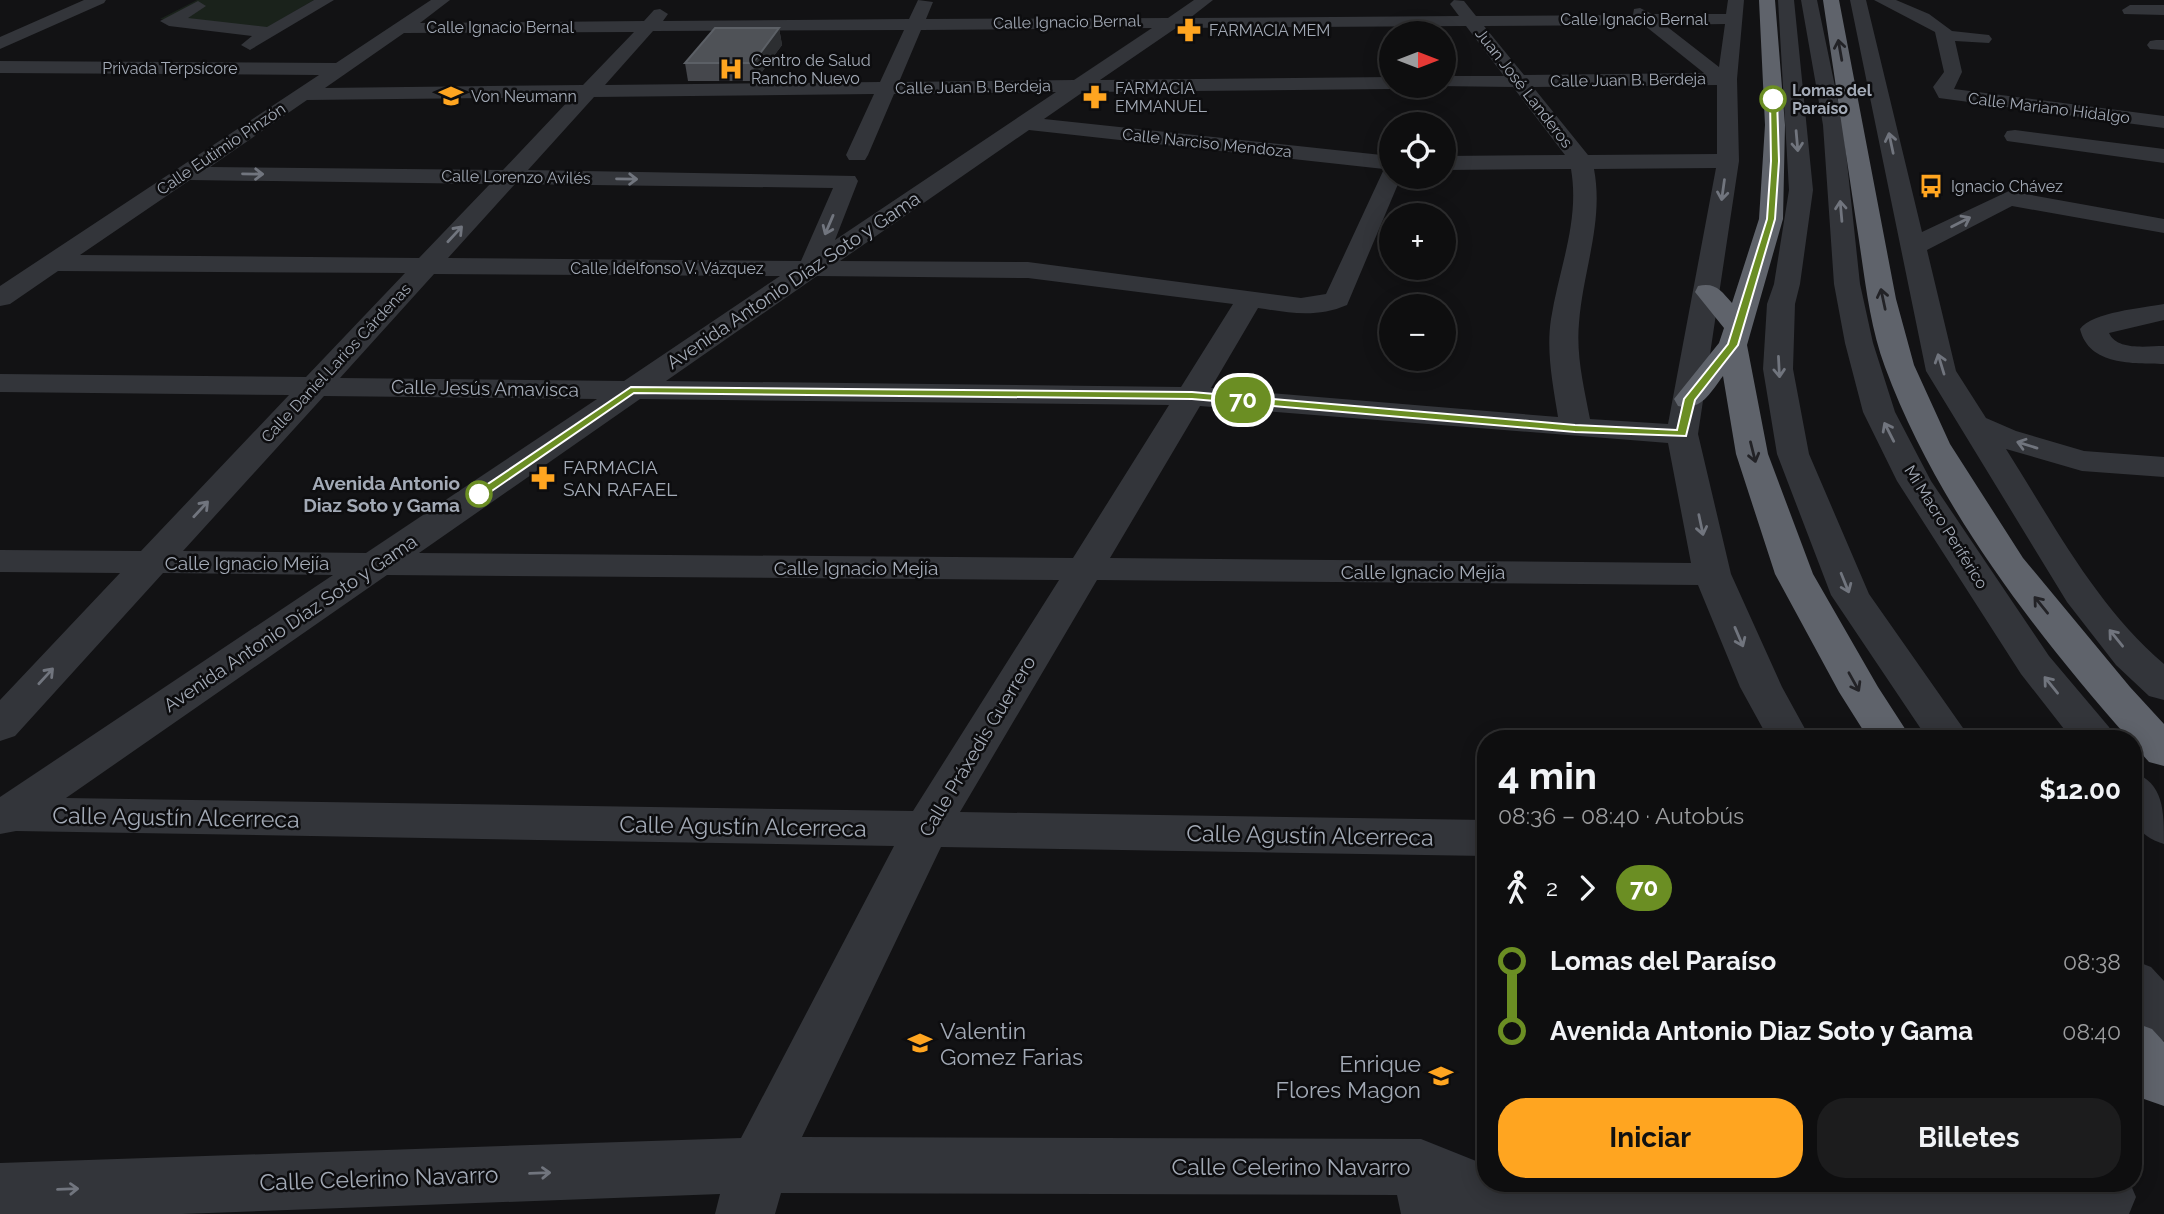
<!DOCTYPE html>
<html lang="es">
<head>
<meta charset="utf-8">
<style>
	:root { --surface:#0e0e0f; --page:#1c1c1d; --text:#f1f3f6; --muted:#9b9c9e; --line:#2e2e2f; --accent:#ffa520 }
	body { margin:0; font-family:Raleway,sans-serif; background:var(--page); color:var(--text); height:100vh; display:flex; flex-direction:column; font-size:26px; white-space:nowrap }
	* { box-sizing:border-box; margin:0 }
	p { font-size:23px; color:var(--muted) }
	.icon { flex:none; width:38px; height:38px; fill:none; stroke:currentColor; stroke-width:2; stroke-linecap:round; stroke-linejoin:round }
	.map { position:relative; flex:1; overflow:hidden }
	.side { position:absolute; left:1477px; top:730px; width:665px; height:462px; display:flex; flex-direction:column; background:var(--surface); border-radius:28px; box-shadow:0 4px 18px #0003,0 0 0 2px var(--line) }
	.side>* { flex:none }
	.badge { padding:0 14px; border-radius:23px; font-size:24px; line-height:46px }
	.needle { width:46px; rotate:90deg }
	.controls { position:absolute; left:1379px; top:21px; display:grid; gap:14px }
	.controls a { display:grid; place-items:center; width:77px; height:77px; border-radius:50%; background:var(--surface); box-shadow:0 4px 18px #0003,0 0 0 2px var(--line); font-size:35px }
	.map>.badge { position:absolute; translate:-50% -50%; box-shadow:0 0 0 4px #fff }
	.legs { display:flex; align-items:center; gap:10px; height:77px; padding:0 21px; font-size:23px }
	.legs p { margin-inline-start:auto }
	.summary { display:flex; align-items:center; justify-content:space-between; height:119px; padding:0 21px }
	h1 { font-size:38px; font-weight:700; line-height:52px }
	.cta { display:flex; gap:14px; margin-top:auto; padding:14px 21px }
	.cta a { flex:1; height:80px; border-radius:28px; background:var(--accent); color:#111; font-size:28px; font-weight:700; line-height:80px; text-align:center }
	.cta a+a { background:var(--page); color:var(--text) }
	ul { padding:0 21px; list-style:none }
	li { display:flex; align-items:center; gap:24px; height:70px; font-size:26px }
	li i { display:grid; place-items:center; width:10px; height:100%; margin:0 9px; background:currentColor }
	li i::after { content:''; width:18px; height:18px; margin:-9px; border:5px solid; border-radius:50%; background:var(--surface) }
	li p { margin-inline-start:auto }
	li:first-child i { background:linear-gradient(#0000 50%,currentColor 0) }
	li:last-child i { background:linear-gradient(currentColor 50%,#0000 0) }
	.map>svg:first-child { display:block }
</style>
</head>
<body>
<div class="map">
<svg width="2164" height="1214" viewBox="0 0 2164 1214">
	<rect width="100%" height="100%" fill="#121214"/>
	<path fill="#1a221b" d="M 197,0 L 314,0 L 268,27 L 249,28 L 160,19 Z"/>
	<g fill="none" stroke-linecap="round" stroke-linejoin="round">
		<path fill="#33353a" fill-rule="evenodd" d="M 84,0 L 106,0 L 104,3 L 0,49 L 0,37 Z
			M 314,0 L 334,0 L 250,50 L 241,45 L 252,36 L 169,26 L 160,21 L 198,1 L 206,6 L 188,18 L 267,27 Z
			M 431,0 L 450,0 L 420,23 L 644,21 L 654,10 L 660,9 L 668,14 L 663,21 L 909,19 L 918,0 L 933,2 L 926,19 L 1168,18 L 1194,0 L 1213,0 L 1190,18 L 1459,16 L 1450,4 L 1454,0 L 1464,1 L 1476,16 L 1633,15 L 1634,9 L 1640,8 L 1652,14 L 1726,14 L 1728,0 L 1744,0 L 1737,79 L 1739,161 L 1698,434 L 1731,574 L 1782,687 L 1810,738 L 1768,738 L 1740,687 L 1698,585 L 1097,580 L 960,812 L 1486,820 L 1486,856 L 941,847 L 802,1137 L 1421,1139 L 1486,1165 L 1486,1183 L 2130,1183 L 2136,1197 L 2129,1214 L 1401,1214 L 1397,1195 L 781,1193 L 775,1214 L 715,1214 L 720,1194 L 182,1214 L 0,1214 L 0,1163 L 741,1138 L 894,846 L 16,831 L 0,834 L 0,797 L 333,575 L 163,573 L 15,736 L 0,741 L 0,700 L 120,573 L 0,572 L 0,550 L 141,551 L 289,395 L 0,392 L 0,374 L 306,377 L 405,273 L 58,271 L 10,304 L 0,306 L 0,286 L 319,75 L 0,73 L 0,61 L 336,63 ZM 1725,24 L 1719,67 L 1665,25 ZM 1644,25 L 1704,73 L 1524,75 L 1484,26 ZM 1466,26 L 1504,76 L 1444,76 L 1444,86 L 1437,86 L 1513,87 L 1565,155 L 1444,156 L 1444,170 L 1571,169 C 1580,221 1559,268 1551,319 C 1546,352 1553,385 1558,417 L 1211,388 L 1258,308 C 1290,313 1317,318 1347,305 L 1401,177 L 1391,177 L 1391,156 L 1044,119 L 1083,92 L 1391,89 L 1399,86 L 1391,86 L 1391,77 L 1100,80 L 1176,28 ZM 1152,28 L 1074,80 L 899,82 L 921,30 ZM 904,30 L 880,82 L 605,85 L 653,31 ZM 634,32 L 583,85 L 325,88 L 404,33 ZM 1717,85 L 1717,154 L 1588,155 L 1533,87 ZM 1056,92 L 835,240 L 858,181 L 855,176 L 528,170 L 594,97 L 874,94 L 846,155 L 849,160 L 865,160 L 868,155 L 894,94 ZM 572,97 L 503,170 L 210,167 L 307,100 ZM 1029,130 L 1384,169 L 1326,294 L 1301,298 L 1028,262 L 840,261 ZM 1716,168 L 1668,424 L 1590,419 C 1584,387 1576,356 1579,323 C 1583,270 1604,222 1594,169 ZM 190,180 L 490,184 L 419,258 L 80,255 ZM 515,184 L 833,188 L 801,261 L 448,258 ZM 434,274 L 780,276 L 624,381 L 340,378 ZM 817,276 L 1028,278 L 1233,304 L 1181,387 L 666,381 ZM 324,396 L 597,399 L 366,553 L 183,551 ZM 640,399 L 1169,405 L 1073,558 L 419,553 ZM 1200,406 L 1668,443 L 1691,563 L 1110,558 ZM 387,575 L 1059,580 L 913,811 L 66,798 Z
			M 1778,0 L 1794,0 L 1813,190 L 1800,284 L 1795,304 L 1793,369 L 1809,454 L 1869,594 L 1970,738 L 1927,738 L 1831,595 L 1777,454 L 1763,369 L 1767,304 L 1774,284 L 1789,190 Z
			M 1801,0 L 1817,0 L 1843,125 L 1860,284 L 1873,343 L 1895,412 L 1931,481 L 2049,656 L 2109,727 L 2115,738 L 2071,738 L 2021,674 L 1897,481 L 1863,412 L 1845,343 L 1834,284 L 1823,125 Z
			M 1850,0 L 1866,0 L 1922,232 L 2009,191 L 2164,219 L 2164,233 L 2012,206 L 1927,250 L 1956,371 L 1986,418 L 2016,431 L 2084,451 L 2164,457 L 2164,477 L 2082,471 L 2006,449 C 2053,523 2096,606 2164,664 L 2164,700 L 2149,696 L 2116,665 L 2067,602 L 1926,371 Z
			M 1874,0 L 1896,0 L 1929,14 L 1952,31 L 1989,35 L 1992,39 L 1989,43 L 1955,41 L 1962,72 L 1954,89 L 2164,116 L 2164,128 L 1939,98 L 1933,87 L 1944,72 L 1935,32 Z
			M 2130,5 L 2164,5 L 2164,15 L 2124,14 L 2122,10 Z
			M 2156,40 L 2164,40 L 2164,50 L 2150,49 L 2147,45 L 2150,41 Z
			M 2015,130 L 2164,149 L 2164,163 L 2007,141 L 2004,136 L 2007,131 Z
			M 2164,304 L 2164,320 L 2109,333 C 2117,351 2147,346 2164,346 L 2164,364 C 2133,363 2089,366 2080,329 C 2092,312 2143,308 2164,304 Z
			M 2133,772 C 2164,783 2164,811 2164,844 C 2125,832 2133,806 2133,772 Z
			M 2133,960 L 2151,967 L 2164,981 L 2164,1041 C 2121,1026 2133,999 2133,960 Z"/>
		<path fill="#5f636b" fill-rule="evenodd" d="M 1759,0 L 1775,0 L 1785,125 L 1783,219 L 1747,345 L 1768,454 L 1813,574 L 1878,687 L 1911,738 L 1868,738 L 1839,692 L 1775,574 L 1736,454 L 1723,376 C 1710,393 1702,411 1678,406 L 1674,399 L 1719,343 L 1724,328 L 1695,292 L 1698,286 C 1716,282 1721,291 1732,303 L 1759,219 L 1765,125 Z
			M 1823,0 L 1839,0 L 1896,299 L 1914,365 L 1950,444 L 2023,558 L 2130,687 L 2164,724 L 2164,766 L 2149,762 L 2133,744 L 2133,738 L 2128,738 C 2033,630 1935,503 1885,367 C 1868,321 1864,269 1856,221 C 1845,147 1834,74 1823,0 Z
			M 2133,1022 L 2152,1029 L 2164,1042 L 2164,1106 L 2144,1099 L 2133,1086 Z"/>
	</g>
	<path fill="#45474c" d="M 779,28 L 782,45 L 755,81 L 688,81 L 685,63 Z"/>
	<path fill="#2c2e31" d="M 779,28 L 782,45 L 755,81 L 753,63 Z"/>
	<path fill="#4f5257" stroke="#5c6066" stroke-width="2" d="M 715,28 L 779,28 L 753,63 L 685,63 Z"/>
	<defs><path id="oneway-shaft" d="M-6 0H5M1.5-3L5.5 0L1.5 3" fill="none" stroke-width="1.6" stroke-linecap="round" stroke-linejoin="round" transform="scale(1.75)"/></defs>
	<g stroke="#222226">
		<use href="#oneway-shaft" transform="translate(1840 50) rotate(-100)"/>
		<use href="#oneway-shaft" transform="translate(1883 299) rotate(-102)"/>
		<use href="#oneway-shaft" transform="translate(1753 452) rotate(76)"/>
		<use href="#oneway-shaft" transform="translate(2041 605) rotate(-129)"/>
		<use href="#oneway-shaft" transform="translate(1854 682) rotate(61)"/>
	</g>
	<g stroke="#71757e">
		<use href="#oneway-shaft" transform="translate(1797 141) rotate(85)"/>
		<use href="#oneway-shaft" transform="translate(1891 143) rotate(-102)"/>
		<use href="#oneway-shaft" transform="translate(253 174) rotate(1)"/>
		<use href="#oneway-shaft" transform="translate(627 179) rotate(1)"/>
		<use href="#oneway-shaft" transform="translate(1723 190) rotate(98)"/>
		<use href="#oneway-shaft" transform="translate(1841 211) rotate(-95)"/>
		<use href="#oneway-shaft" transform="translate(1961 222) rotate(-27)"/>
		<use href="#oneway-shaft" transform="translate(829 225) rotate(113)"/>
		<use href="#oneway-shaft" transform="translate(455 234) rotate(-47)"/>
		<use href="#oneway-shaft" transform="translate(1941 364) rotate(-107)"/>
		<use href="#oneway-shaft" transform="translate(1779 367) rotate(87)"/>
		<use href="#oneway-shaft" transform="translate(1889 432) rotate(-117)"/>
		<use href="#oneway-shaft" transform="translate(2027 445) rotate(-163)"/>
		<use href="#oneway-shaft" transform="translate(201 509) rotate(-47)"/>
		<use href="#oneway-shaft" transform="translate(1701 525) rotate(78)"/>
		<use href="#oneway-shaft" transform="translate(1845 583) rotate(68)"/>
		<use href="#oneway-shaft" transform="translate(1739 637) rotate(67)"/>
		<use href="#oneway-shaft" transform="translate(2116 638) rotate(-129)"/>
		<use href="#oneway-shaft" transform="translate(46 676) rotate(-47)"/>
		<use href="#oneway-shaft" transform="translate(2051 685) rotate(-129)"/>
		<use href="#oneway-shaft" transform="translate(540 1173) rotate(-2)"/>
		<use href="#oneway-shaft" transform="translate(68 1189) rotate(-2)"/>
	</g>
	<path fill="#6b8e23" stroke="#fff" stroke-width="2" d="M 1773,97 L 1777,99 L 1779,161 L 1775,219 L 1738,345 L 1695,400 L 1686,436 L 1575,432 L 1192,399 L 634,393 L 483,497 L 473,494 L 631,387 L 1192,392 L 1575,425 L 1677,430 L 1684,399 L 1728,344 L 1767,219 L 1771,161 L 1770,99 Z"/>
	<defs>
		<g id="pharmacy-bare" transform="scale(1.89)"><path d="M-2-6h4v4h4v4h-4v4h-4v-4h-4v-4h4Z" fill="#ffa520" stroke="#0d0d0f" stroke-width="2.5" paint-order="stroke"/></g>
		<g id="hospital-bare" transform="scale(1.89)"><path d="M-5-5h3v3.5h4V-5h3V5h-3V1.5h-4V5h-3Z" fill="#ffa520" stroke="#0d0d0f" stroke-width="2.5" paint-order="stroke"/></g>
		<g id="school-bare" transform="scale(1.89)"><path d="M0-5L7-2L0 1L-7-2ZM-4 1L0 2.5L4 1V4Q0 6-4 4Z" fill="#ffa520" stroke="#0d0d0f" stroke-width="2.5" paint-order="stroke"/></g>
		<g id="bus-bare" transform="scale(1.89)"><path d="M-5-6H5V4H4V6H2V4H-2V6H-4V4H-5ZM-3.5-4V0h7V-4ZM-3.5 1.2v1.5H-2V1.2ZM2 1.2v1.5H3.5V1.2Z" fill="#ffa520" stroke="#0d0d0f" stroke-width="2.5" paint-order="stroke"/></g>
	</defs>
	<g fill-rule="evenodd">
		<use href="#pharmacy-bare" x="1189" y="30"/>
		<use href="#hospital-bare" x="731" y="69"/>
		<use href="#school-bare" x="451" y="96"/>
		<use href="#pharmacy-bare" x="1095" y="97"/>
		<use href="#bus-bare" x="1931" y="186"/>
		<use href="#pharmacy-bare" x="543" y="478"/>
		<use href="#school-bare" x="920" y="1043"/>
		<use href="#school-bare" x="1441" y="1076"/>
	</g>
	<g fill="#fff" stroke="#6b8e23" stroke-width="3.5">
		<circle cx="1773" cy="99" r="12"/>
		<circle cx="479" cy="494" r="12"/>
	</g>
	<g text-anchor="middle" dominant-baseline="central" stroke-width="5" stroke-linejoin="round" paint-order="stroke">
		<g font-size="16" fill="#a3aab6" stroke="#0d0d0f">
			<text x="1634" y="19">Calle Ignacio Bernal</text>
			<text transform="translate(1067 22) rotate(-1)">Calle Ignacio Bernal</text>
			<text x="500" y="27">Calle Ignacio Bernal</text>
			<text x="170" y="68">Privada Terpsícore</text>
			<text transform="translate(1628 80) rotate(-1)">Calle Juan B. Berdeja</text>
			<text transform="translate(973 87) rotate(-1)">Calle Juan B. Berdeja</text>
			<text transform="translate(1524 88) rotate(52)">Juan José Landeros</text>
			<text transform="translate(2049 108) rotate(7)">Calle Mariano Hidalgo</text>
			<text transform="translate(1207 143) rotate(6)">Calle Narciso Mendoza</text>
			<text transform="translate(221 149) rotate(-34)">Calle Eutimio Pinzón</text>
			<text transform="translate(516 177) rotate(1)">Calle Lorenzo Avilés</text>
			<text x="667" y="268">Calle Idelfonso V. Vázquez</text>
			<text transform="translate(336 363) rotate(-47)">Calle Daniel Larios Cárdenas</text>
			<text transform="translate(1946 527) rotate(58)">Mi Macro Periférico</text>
		</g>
		<g font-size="16" fill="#a3aab6" stroke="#0d0d0f" text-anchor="start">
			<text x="1209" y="30">FARMACIA MEM</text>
			<text x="751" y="60">Centro de Salud<tspan x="751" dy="18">Rancho Nuevo</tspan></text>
			<text x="1115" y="88">FARMACIA<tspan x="1115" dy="18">EMMANUEL</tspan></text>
			<text x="471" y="96">Von Neumann</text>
			<text x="1951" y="186">Ignacio Chávez</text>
		</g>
		<g font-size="16" font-weight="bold" fill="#a3aab6" stroke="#0d0d0f" text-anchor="start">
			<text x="1792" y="90">Lomas del<tspan x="1792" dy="18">Paraíso</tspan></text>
		</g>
		<g font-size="19" fill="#a3aab6" stroke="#0d0d0f">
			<text transform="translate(793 280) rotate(-34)">Avenida Antonio Díaz Soto y Gama</text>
			<text transform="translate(485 388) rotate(1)">Calle Jesús Amavisca</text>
			<text x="247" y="563">Calle Ignacio Mejía</text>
			<text x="856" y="568">Calle Ignacio Mejía</text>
			<text x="1423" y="572">Calle Ignacio Mejía</text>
			<text transform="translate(290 623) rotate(-34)">Avenida Antonio Díaz Soto y Gama</text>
			<text transform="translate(977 746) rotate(-59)">Calle Práxedis Guerrero</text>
		</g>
		<g font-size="19" fill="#a3aab6" stroke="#0d0d0f" text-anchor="start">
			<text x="563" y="467">FARMACIA<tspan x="563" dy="22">SAN RAFAEL</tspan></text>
		</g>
		<g font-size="19" font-weight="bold" fill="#a3aab6" stroke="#0d0d0f" text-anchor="end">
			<text x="460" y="483">Avenida Antonio<tspan x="460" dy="22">Diaz Soto y Gama</tspan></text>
		</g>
		<g font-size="23" fill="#a3aab6" stroke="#0d0d0f">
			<text transform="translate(176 817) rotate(1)">Calle Agustín Alcerreca</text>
			<text transform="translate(743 826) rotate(1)">Calle Agustín Alcerreca</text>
			<text transform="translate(1310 835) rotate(1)">Calle Agustín Alcerreca</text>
			<text x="1291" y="1166">Calle Celerino Navarro</text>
			<text transform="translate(379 1178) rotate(-2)">Calle Celerino Navarro</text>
		</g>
		<g font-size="23" fill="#a3aab6" stroke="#0d0d0f" text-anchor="start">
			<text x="940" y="1030">Valentin<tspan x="940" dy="26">Gomez Farias</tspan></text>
			<text x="1421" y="1063" text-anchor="end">Enrique<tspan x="1421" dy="26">Flores Magon</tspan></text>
		</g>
	</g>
</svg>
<div class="controls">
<a><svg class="needle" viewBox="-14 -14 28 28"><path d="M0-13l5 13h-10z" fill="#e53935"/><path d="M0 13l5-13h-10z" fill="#9b9c9e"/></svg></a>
<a><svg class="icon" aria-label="locate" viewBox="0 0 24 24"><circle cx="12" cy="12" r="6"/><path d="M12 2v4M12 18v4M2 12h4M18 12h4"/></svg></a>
<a>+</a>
<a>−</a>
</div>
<b class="badge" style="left:1243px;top:400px;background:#6b8e23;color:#fff">70</b>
<section class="side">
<div class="summary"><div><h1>4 min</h1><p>08:36 – 08:40 · Autobús</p></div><b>$12.00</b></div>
<div class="legs"><svg class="icon" aria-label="walk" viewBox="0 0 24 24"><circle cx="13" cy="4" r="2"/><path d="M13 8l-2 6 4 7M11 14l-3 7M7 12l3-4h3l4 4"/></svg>2<svg class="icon" aria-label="forward" viewBox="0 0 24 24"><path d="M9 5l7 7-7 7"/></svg><b class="badge" style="background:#6b8e23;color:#fff">70</b></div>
<ul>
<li><i style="color:#6b8e23"></i><b>Lomas del Paraíso</b><p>08:38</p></li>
<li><i style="color:#6b8e23"></i><b>Avenida Antonio Diaz Soto y Gama</b><p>08:40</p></li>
</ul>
<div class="cta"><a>Iniciar</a><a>Billetes</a></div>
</section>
</div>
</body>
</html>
